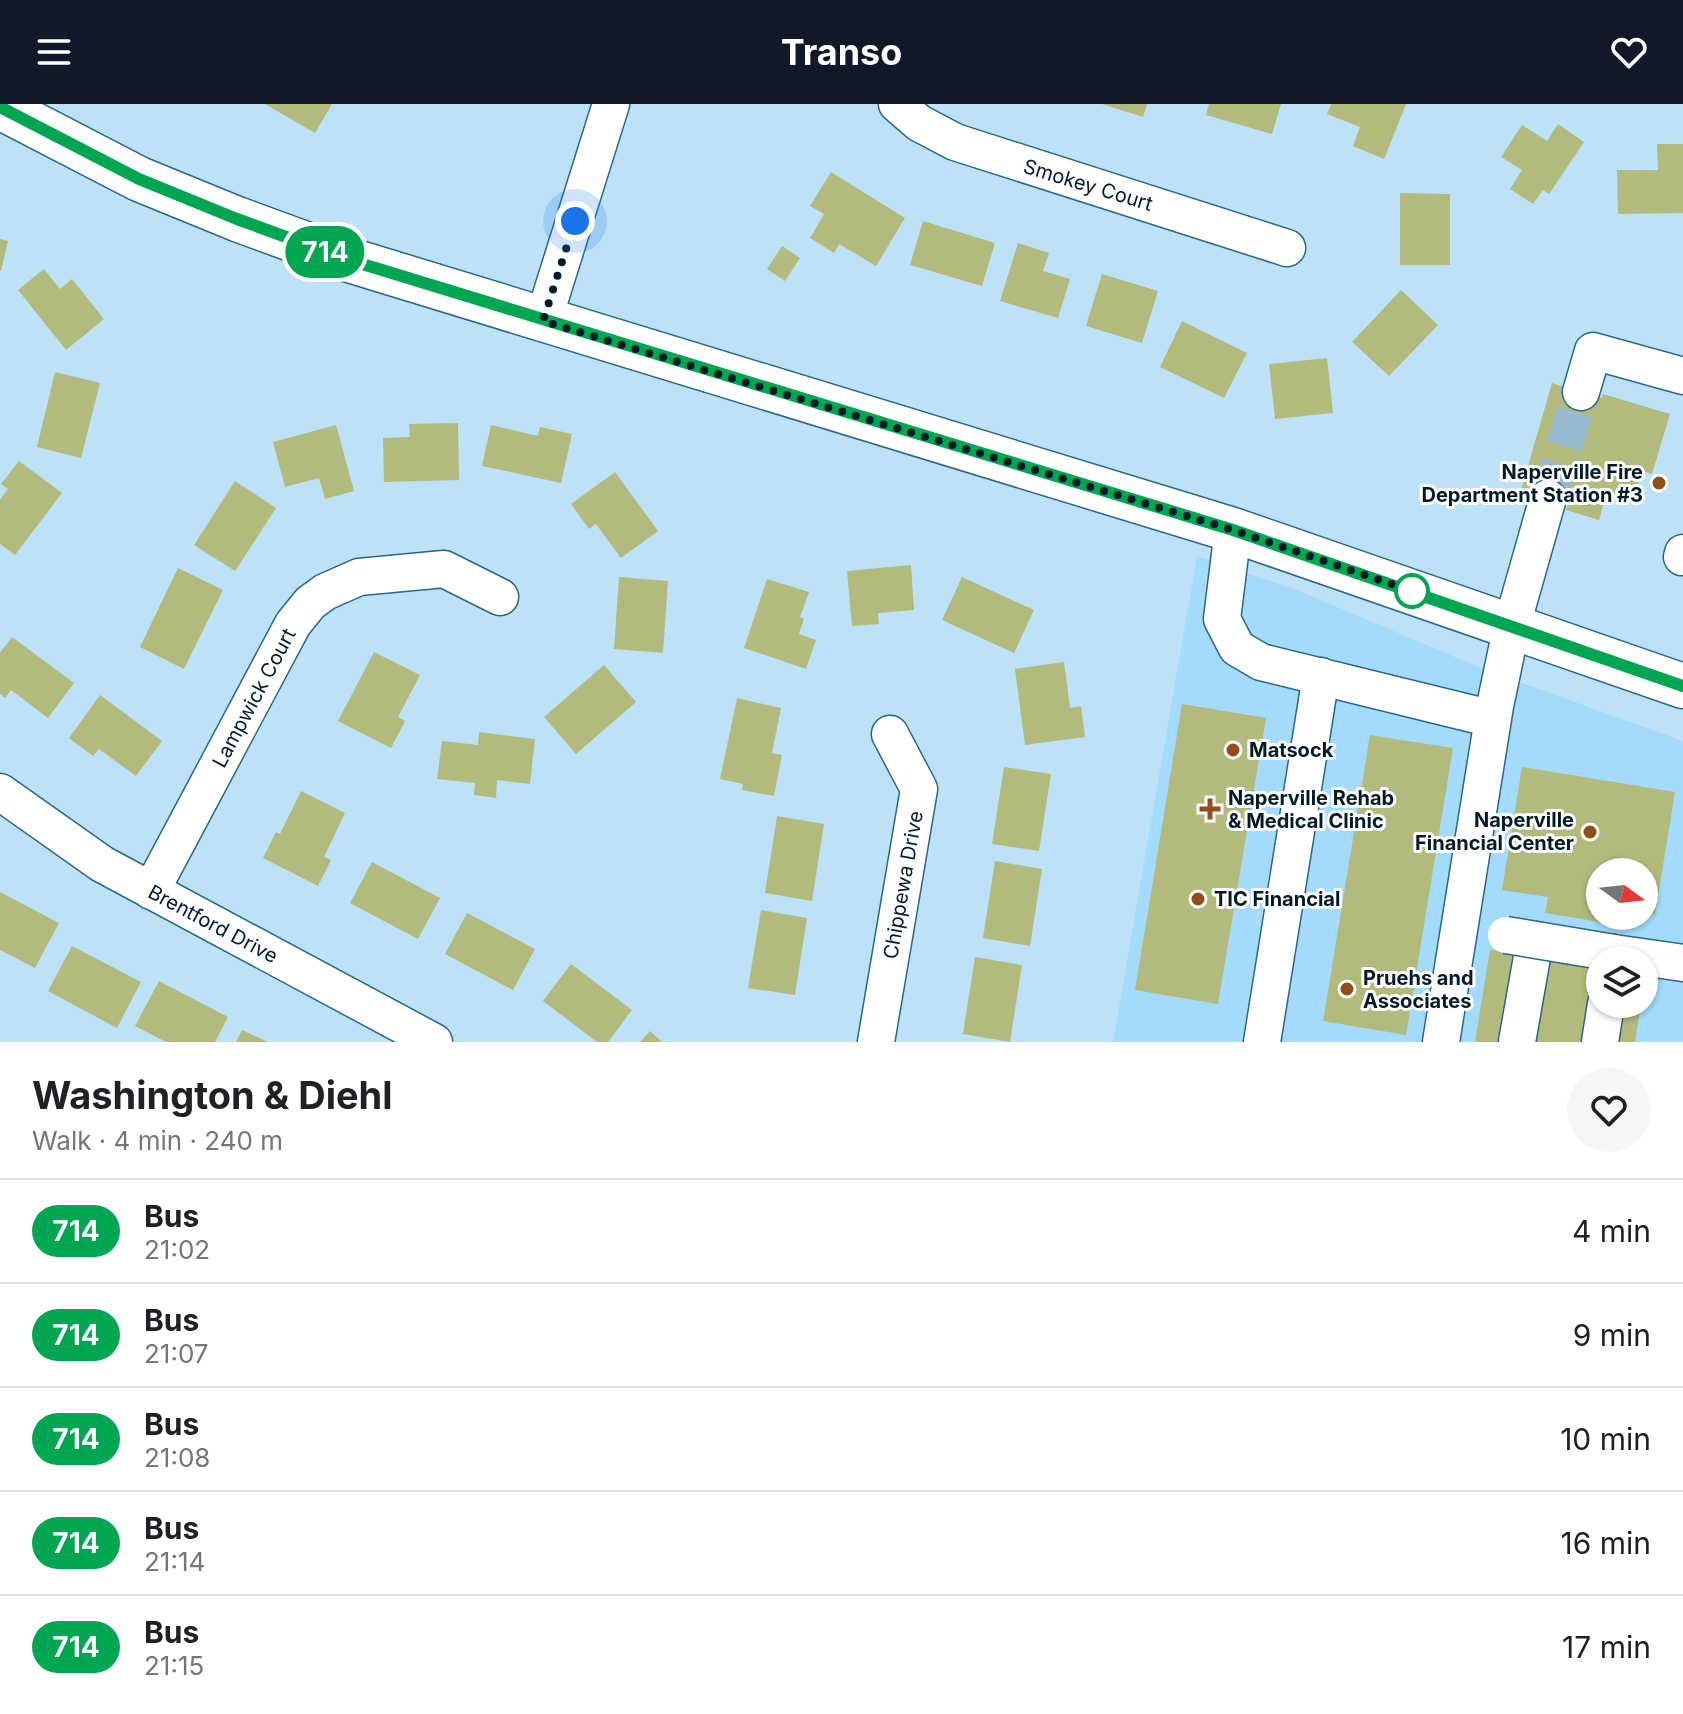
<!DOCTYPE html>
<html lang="en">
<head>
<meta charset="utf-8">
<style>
	:root { --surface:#fff; --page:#f6f6f6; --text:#202124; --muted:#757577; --line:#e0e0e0; --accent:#111827 }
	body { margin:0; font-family:Inter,sans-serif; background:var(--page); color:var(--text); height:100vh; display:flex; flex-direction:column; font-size:30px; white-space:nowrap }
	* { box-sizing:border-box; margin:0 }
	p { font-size:26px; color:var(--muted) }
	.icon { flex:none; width:44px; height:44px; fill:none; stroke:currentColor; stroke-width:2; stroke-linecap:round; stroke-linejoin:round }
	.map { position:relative; height:938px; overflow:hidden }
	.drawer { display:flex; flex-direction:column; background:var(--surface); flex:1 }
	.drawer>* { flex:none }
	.badge { padding:0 16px; border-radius:26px; font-size:28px; line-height:52px }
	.needle { width:52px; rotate:105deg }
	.fabs { position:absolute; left:1586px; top:754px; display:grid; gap:16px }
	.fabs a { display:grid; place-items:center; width:72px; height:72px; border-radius:50%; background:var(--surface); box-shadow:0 2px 6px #0004; font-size:40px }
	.you { position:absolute; width:40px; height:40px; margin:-20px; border:6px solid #fff; border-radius:50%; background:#1a73e8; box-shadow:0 0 0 12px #1a73e833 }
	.map>.badge { position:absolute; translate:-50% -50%; box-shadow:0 0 0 4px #fff }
	.round { display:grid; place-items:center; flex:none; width:84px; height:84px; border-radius:42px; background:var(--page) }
	.summary { display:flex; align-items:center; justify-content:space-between; height:136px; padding:0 32px }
	h1 { font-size:38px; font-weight:700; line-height:60px }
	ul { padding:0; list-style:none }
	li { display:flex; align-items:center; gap:24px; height:104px; padding:0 32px; border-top:2px solid var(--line) }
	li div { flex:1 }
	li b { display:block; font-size:30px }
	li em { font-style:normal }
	li .badge { min-width:88px; font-weight:700; text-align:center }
	header { display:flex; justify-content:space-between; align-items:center; height:104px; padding:0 32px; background:var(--accent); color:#fff; font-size:36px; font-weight:700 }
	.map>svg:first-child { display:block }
</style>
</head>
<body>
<header><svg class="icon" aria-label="menu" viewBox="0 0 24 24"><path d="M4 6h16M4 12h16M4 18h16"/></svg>Transo<svg class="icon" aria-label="heart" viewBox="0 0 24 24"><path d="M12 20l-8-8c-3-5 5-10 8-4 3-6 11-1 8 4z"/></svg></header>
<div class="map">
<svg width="1683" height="938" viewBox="0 0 1683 938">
	<rect width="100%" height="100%" fill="#bde2f7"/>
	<path fill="#a4dbfb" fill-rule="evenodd" d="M 1197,452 L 1302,488 L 1483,565 L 1683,637 L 1683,938 L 1113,938 ZM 1600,768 L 1644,768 L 1644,812 L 1600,812 ZM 1600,856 L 1644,856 L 1644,900 L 1600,900 Z"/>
	<path fill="#b3ba7e" d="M 265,0 L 332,0 L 315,29 Z
		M 1102,0 L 1147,0 L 1143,13 Z
		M 1209,0 L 1281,0 L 1272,30 L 1206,11 Z
		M 1331,0 L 1406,0 L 1384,55 L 1353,42 L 1360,23 L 1327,10 Z
		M 1558,20 L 1584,38 L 1549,90 L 1543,86 L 1533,100 L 1510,85 L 1522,66 L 1501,53 L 1522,21 L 1547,37 Z
		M 1657,40 L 1683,40 L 1683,109 L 1618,110 L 1617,66 L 1658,66 Z
		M 831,68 L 905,114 L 876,162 L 839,140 L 834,149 L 810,134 L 824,110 L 810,102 Z
		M 1400,89 L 1450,90 L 1450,161 L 1400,161 Z
		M 923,117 L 995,139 L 982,182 L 910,161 Z
		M 0,135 L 8,137 L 1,167 L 0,167 Z
		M 1018,139 L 1049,149 L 1043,167 L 1070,175 L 1058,214 L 1000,197 Z
		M 782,142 L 800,154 L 785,177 L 767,165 Z
		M 44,165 L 60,185 L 72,175 L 104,215 L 66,246 L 18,186 Z
		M 1102,170 L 1158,187 L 1142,239 L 1086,222 Z
		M 1401,186 L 1438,221 L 1389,272 L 1352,238 Z
		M 1182,217 L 1247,249 L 1224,294 L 1160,263 Z
		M 1327,254 L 1333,309 L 1275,315 L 1269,260 Z
		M 55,268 L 100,279 L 81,354 L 37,343 Z
		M 1552,279 L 1601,294 L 1603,290 L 1670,310 L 1652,370 L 1642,367 L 1634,396 L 1607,388 L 1599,416 L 1566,406 L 1568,400 L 1521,386 Z
		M 458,319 L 459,376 L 384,378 L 383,334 L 410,333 L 409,320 Z
		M 336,321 L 354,387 L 325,395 L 319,374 L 285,383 L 273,338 Z
		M 491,321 L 538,332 L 540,323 L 572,330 L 561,379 L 482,362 Z
		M 19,357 L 62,389 L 15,451 L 0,440 L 0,396 L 8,385 L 1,380 Z
		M 615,368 L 658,427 L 621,454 L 596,420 L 589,425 L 571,400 Z
		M 235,377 L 276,404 L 235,467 L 194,441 Z
		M 911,461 L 914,506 L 878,509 L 879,520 L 852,522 L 847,467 Z
		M 178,464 L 223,486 L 184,565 L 140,543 Z
		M 619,473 L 668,477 L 663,549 L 614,545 Z
		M 962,473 L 1034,506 L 1014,549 L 942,516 Z
		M 767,475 L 809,488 L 800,513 L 804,515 L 799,530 L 816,536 L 806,565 L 744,544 Z
		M 12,533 L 74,579 L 48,614 L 11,586 L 5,594 L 0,590 L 0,549 Z
		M 374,548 L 420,571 L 398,613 L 405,617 L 391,644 L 338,617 Z
		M 1064,558 L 1070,604 L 1081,602 L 1085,633 L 1025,641 L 1015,565 Z
		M 604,561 L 636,598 L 576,650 L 544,613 Z
		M 100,591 L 162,637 L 136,672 L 99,645 L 93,652 L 69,634 Z
		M 737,594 L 781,604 L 772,649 L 782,651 L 774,692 L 742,686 L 743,680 L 720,675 Z
		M 1182,600 L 1266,614 L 1218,900 L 1135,886 Z
		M 479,628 L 535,635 L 530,680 L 497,676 L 496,694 L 474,691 L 475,679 L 437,675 L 442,637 L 478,641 Z
		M 1370,631 L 1453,644 L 1406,931 L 1323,917 Z
		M 1004,663 L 1051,670 L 1039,747 L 992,740 Z
		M 1522,663 L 1675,688 L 1655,811 L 1644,809 L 1644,768 L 1600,768 L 1600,812 L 1606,812 L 1605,819 L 1545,809 L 1548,793 L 1502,786 Z
		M 301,687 L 345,709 L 324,753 L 331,756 L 318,782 L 263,754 L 276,728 L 280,730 Z
		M 777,712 L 824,720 L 812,797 L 765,789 Z
		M 995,757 L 1042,765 L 1030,842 L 983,834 Z
		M 372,758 L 440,794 L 418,835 L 350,799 Z
		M 0,788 L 59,819 L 35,864 L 0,846 Z
		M 761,806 L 807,814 L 795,891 L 748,884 Z
		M 467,809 L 535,845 L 513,886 L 445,850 Z
		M 72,842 L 141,878 L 117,924 L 48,887 Z
		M 1490,846 L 1600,863 L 1600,900 L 1641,900 L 1635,938 L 1475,938 Z
		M 975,853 L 1022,861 L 1010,938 L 963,930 Z
		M 571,860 L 632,906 L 608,938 L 597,938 L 543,897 Z
		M 159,877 L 228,913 L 215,938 L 166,938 L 135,922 Z
		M 242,926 L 268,938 L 236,938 Z
		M 650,927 L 662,938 L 640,938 Z"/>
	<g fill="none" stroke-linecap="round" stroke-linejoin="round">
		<path stroke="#98bace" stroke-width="36" stroke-dasharray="36 18" stroke-linecap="butt" d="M 1548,394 L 1581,288"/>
		<g stroke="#296786" stroke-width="39">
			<path id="minor" d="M 897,0 L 919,19 L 955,38 L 1287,144
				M 543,217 L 611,0
				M 1581,288 L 1593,247 L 1683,272
				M 1233,426 L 1222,515 L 1237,544 L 1261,558 L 1493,615
				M 1682,453 L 1683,449
				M 0,688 L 102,760 L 434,938
				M 151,787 L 293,520 L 310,499 L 325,488 L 359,473 L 444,465 L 500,493
				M 1613,856 L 1614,849 L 1683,859
				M 876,938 L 919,685 L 890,630
				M 1262,938 L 1321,572
				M 1441,938 L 1495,602 L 1512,521 L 1548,394
				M 1517,938 L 1535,836
				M 1600,938 L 1606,900"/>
		</g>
		<g stroke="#296786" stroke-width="47">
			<path id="major" d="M 0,3 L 139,75 L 237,115 L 346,155 L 1233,426 L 1683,582"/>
		</g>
		<use href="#minor" stroke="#fff" stroke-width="36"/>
		<use href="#major" stroke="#fff" stroke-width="44"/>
		<g stroke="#296786" stroke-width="39" stroke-linecap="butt">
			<path id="minor-bridge" d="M 1506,831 L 1614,849"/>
		</g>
		<use href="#minor-bridge" stroke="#fff" stroke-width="36"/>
	</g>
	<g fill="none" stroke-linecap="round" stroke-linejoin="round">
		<g stroke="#fff" stroke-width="18">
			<path id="line" d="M 0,3 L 139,75 L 237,115 L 346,155 L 1233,426 L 1683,582"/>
		</g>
		<use href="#line" stroke="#00a651" stroke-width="12"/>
		<path stroke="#021b28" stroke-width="8" stroke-dasharray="0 14.4" d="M 575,117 L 543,217 L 1233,426 L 1412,487"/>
	</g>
	<g fill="#904e1c" stroke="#fdfdfd" stroke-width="3">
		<circle cx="1659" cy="379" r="8"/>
		<circle cx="1233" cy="646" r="8"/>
		<path d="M1206 693h8v8h8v8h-8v8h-8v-8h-8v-8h8z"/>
		<circle cx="1590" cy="728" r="8"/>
		<circle cx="1198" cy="795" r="8"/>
		<circle cx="1347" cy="885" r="8"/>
	</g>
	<circle fill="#fff" stroke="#00a651" stroke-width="4" cx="1412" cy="487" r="16"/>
	<g text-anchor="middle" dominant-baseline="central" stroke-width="6" stroke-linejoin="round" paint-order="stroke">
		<g font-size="20" fill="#021b28" stroke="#fdfdfd">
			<text transform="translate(1088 81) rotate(17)">Smokey Court</text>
			<text transform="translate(254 594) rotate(-62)">Lampwick Court</text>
			<text transform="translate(903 781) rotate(-80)">Chippewa Drive</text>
			<text transform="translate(213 820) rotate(28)">Brentford Drive</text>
		</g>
		<g font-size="20" font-weight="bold" fill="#021b28" stroke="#fdfdfd" text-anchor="start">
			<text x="1643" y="368" text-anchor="end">Naperville Fire<tspan x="1643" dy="23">Department Station #3</tspan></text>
			<text x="1249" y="646">Matsock</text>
			<text x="1228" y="694">Naperville Rehab<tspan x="1228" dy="23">&amp; Medical Clinic</tspan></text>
			<text x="1574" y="716" text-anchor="end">Naperville<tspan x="1574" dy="23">Financial Center</tspan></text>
			<text x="1214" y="795">TIC Financial</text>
			<text x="1363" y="874">Pruehs and<tspan x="1363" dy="23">Associates</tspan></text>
		</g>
	</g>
</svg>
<div class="fabs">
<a><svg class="needle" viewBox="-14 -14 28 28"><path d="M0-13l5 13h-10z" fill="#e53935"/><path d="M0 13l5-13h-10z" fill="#757577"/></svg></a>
<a><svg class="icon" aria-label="layers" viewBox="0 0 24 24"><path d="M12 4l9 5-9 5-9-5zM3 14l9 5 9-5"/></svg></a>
</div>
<div class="you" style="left:575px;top:117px"></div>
<b class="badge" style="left:325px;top:148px;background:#00a651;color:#fff">714</b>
</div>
<section class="drawer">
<div class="summary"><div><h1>Washington &amp; Diehl</h1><p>Walk · 4 min · 240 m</p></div><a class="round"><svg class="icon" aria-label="heart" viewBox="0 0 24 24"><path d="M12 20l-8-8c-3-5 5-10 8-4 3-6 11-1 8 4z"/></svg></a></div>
<ul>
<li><span class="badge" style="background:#00a651;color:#fff">714</span><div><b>Bus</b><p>21:02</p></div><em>4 min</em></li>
<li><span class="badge" style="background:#00a651;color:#fff">714</span><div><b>Bus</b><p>21:07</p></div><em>9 min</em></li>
<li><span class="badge" style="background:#00a651;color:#fff">714</span><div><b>Bus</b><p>21:08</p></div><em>10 min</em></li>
<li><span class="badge" style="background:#00a651;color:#fff">714</span><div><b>Bus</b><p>21:14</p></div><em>16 min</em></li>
<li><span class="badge" style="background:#00a651;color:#fff">714</span><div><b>Bus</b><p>21:15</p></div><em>17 min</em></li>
</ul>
</section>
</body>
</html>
